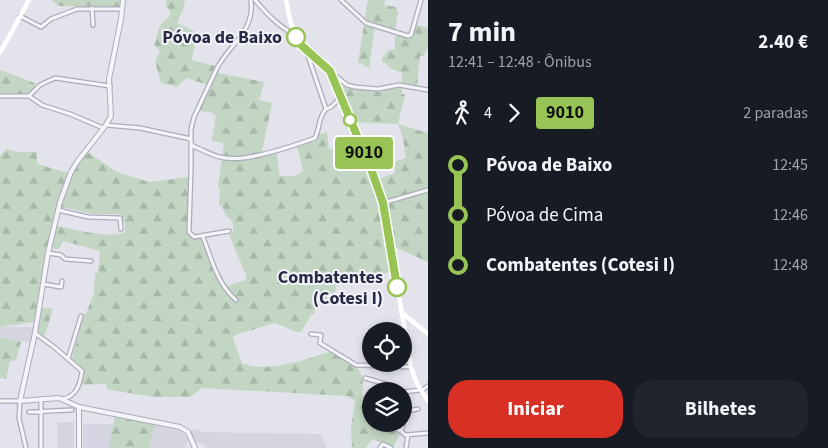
<!DOCTYPE html>
<html lang="pt">
<head>
<meta charset="utf-8">
<style>
	:root { --surface:#171b24; --page:#20242c; --text:#f1f3f6; --muted:#9ea1a6; --accent:#d93025 }
	body { margin:0; font-family:"Source Sans 3",sans-serif; background:var(--page); color:var(--text); height:100vh; display:flex; flex-direction:column; font-size:19px; white-space:nowrap }
	* { box-sizing:border-box; margin:0 }
	p { font-size:16px; color:var(--muted) }
	.icon { flex:none; width:28px; height:28px; fill:none; stroke:currentColor; stroke-width:2; stroke-linecap:round; stroke-linejoin:round }
	.map { position:relative; flex:1; overflow:hidden }
	.panel { display:flex; flex-direction:column; background:var(--surface); width:400px }
	.panel>* { flex:none }
	.badge { padding:0 10px; border-radius:4px; font-size:18px; line-height:32px }
	.tools { position:absolute; left:362px; top:322px; display:grid; gap:10px }
	.tools a { display:grid; place-items:center; width:50px; height:50px; border-radius:50%; background:var(--surface); box-shadow:0 2px 8px #0003; font-size:25px }
	.map>.badge { position:absolute; translate:-50% -50%; box-shadow:0 0 0 2px #fff }
	.legs { display:flex; align-items:center; gap:8px; height:55px; padding:0 20px; font-size:16px }
	.legs p { margin-inline-start:auto }
	.headline { display:flex; align-items:center; justify-content:space-between; height:85px; padding:0 20px }
	h1 { font-size:28px; font-weight:700; line-height:38px }
	.button { display:flex; gap:10px; margin-top:auto; padding:10px 20px }
	.button a { flex:1; height:58px; border-radius:20px; background:var(--accent); color:#fff; font-size:20px; font-weight:700; line-height:58px; text-align:center }
	.button a+a { background:var(--page); color:var(--text) }
	ul { padding:0 20px; list-style:none }
	li { display:flex; align-items:center; gap:18px; height:50px; font-size:19px }
	li i { display:grid; place-items:center; width:8px; height:100%; margin:0 6px; background:currentColor }
	li i::after { content:''; width:12px; height:12px; margin:-6px; border:4px solid; border-radius:50%; background:var(--surface) }
	li p { margin-inline-start:auto }
	li:first-child i { background:linear-gradient(#0000 50%,currentColor 0) }
	li:last-child i { background:linear-gradient(currentColor 50%,#0000 0) }
	main { display:flex; flex:1; min-height:0 }
	.map>svg:first-child { display:block }
</style>
</head>
<body>
<main>
<div class="map">
<svg width="428" height="448" viewBox="0 0 428 448">
	<defs>
		<pattern id="forest-firs" width="22" height="20" patternUnits="userSpaceOnUse" patternTransform="scale(1.25)"><rect width="22" height="20" fill="#c2d6c3"/><path d="M5 1l3.5 6h-7zM16 11l3.5 6h-7z" fill="#a7b8a9"/></pattern>
	</defs>
	<rect width="100%" height="100%" fill="#e2e3eb"/>
	<path fill="#d4d5e1" d="M 0,327 L 34,327 L 30,343 L 0,337 Z
		M 57,422 L 74,422 L 74,448 L 57,448 Z
		M 83,424 L 115,424 L 112,448 L 83,448 Z
		M 154,425 L 180,431 L 184,434 L 188,440 L 185,448 L 149,448 Z
		M 193,429 L 204,432 L 320,434 L 327,448 L 206,448 L 205,445 L 195,442 L 191,435 Z"/>
	<path fill="url(#forest-firs)" fill-rule="evenodd" d="M 51,0 L 121,0 L 121,7 L 59,6 Z
		M 166,0 L 185,0 L 184,7 L 177,23 L 195,32 L 193,40 L 195,47 L 191,60 L 216,66 L 214,72 L 264,82 L 259,100 L 272,103 L 262,152 L 276,152 L 280,176 L 295,176 L 303,171 L 297,146 L 319,134 L 327,132 L 329,150 L 356,141 L 374,181 L 395,173 L 394,162 L 406,158 L 403,138 L 398,124 L 352,122 L 338,89 L 345,86 L 348,88 L 381,92 L 387,89 L 402,88 L 402,94 L 405,95 L 398,124 L 428,133 L 428,262 L 388,244 L 392,272 L 335,282 L 336,288 L 331,298 L 325,299 L 318,305 L 318,309 L 315,309 L 315,313 L 311,315 L 301,332 L 297,332 L 275,323 L 235,335 L 233,338 L 242,363 C 268,374 306,359 332,351 C 353,363 367,368 362,395 L 371,399 L 371,415 L 369,419 L 371,420 L 371,424 L 378,424 L 400,434 L 393,448 L 373,439 L 365,448 L 352,448 L 351,427 L 355,401 L 347,396 L 202,388 L 190,397 L 155,397 L 116,391 L 107,389 L 106,384 L 79,385 L 83,370 L 72,359 L 80,329 L 79,328 L 82,316 L 86,314 L 94,293 L 95,273 L 98,273 L 100,251 L 63,241 L 59,249 L 47,248 L 38,307 L 53,309 L 45,335 L 40,335 L 36,331 L 35,323 L 33,322 L 0,327 L 0,155 L 7,149 L 17,152 L 37,152 L 37,164 L 68,173 L 73,162 L 78,162 L 86,151 L 117,172 L 149,182 L 189,177 L 189,236 L 203,238 L 223,287 L 246,280 L 246,275 L 230,237 L 229,234 L 233,232 C 234,224 233,220 226,216 L 222,206 L 219,205 L 220,189 L 218,186 L 224,144 L 212,140 L 216,116 L 210,112 L 198,111 L 208,85 L 186,78 L 177,87 L 161,83 L 155,61 L 160,51 L 154,44 C 157,39 157,33 159,28 C 162,19 178,18 166,6 ZM 57,206 L 93,214 L 118,214 L 125,223 L 125,232 C 113,240 68,228 53,225 Z
		M 368,0 L 385,0 L 384,5 L 396,7 L 398,13 L 395,30 L 375,25 L 369,68 L 358,62 Z
		M 414,24 L 428,28 L 428,49 L 426,49 L 424,56 L 420,56 L 417,87 L 402,84 L 402,73 L 389,68 L 386,63 L 382,62 L 382,58 L 388,50 L 395,49 L 395,37 L 399,34 L 411,37 Z
		M 0,70 L 35,83 L 35,89 C 24,96 13,95 0,94 Z
		M 0,337 L 21,342 L 16,360 L 10,361 L 6,379 L 0,378 Z
		M 116,413 L 147,418 L 155,423 L 149,448 L 110,448 L 111,433 Z"/>
	<g fill="none" stroke-linecap="round" stroke-linejoin="round">
		<g stroke="#aaacb9" stroke-width="5.5">
			<path id="minor" d="M 255,0 C 267,14 278,26 295,35
				M 341,0 L 366,23 L 408,36 L 411,35 L 421,0
				M 92,8 L 93,25
				M 20,16 L 41,27 L 51,19 L 77,9 L 122,9
				M 332,73 L 347,85 L 355,87 L 378,89 L 399,85 L 428,90
				M 0,96 L 29,96 L 42,105 L 70,114 L 103,128
				M 29,96 L 40,85 L 55,78 L 110,86
				M 326,109 L 331,107 L 340,98
				M 106,125 L 140,128 L 191,139
				M 191,144 L 195,147 C 203,150 211,155 220,157 C 243,164 293,146 315,138 C 320,128 318,118 326,109 L 306,50
				M 383,203 L 428,190
				M 58,210 L 88,217 L 120,218 L 121,229
				M 229,231 L 194,237 L 189,232 L 191,170 L 191,129 L 194,117 L 217,68 C 230,44 255,31 251,0
				M 203,237 C 212,260 217,283 236,300
				M 48,253 L 61,255 L 65,259 L 91,261
				M 43,284 L 61,287 L 62,281
				M 35,333 L 54,347 L 82,371 C 80,384 77,396 63,399
				M 311,334 L 321,335 L 320,343 L 356,365 L 411,367
				M 68,359 L 81,316
				M 365,378 L 386,384 L 401,391
				M 421,391 L 428,386
				M 404,392 L 420,390
				M 0,401 L 20,401 L 19,418 L 26,448
				M 29,412 L 72,410
				M 370,419 L 371,419
				M 404,421 L 407,411 L 418,409
				M 383,424 L 401,431 L 405,435 L 428,433
				M 401,431 L 403,424
				M 41,448 L 41,399
				M 380,448 L 383,444 L 391,448
				M 406,448 L 408,435"/>
		</g>
		<g stroke="#aaacb9" stroke-width="6">
			<path id="tertiary" d="M 123,0 L 121,19 L 109,79 L 111,116 L 106,125 L 77,162 L 71,172 L 60,202 L 48,253 L 35,333 L 20,401 L 59,398 L 79,407 L 180,427 L 188,432 L 195,448
				M 79,448 L 79,407"/>
		</g>
		<use href="#minor" stroke="#f5f5f9" stroke-width="3"/>
		<use href="#tertiary" stroke="#f5f5f9" stroke-width="4"/>
		<path stroke="#fff" stroke-width="4.5" d="M 286,0 L 291,24 L 298,40 L 330,71 L 379,190 L 385,214 L 411,367 L 417,384 L 428,401
			M 0,53 L 29,0
			M 401,312 L 428,334"/>
	</g>
	<g fill="none" stroke-linecap="round" stroke-linejoin="round">
		<g stroke="#fff" stroke-width="11">
			<path id="line-1" d="M 296,37 L 301,45 L 330,71 L 371,169 L 383,203 L 397,287"/>
		</g>
		<use href="#line-1" stroke="#98c455" stroke-width="8"/>
	</g>
	<g fill="#fff" stroke="#98c455" stroke-width="2.5">
		<circle cx="296" cy="37" r="9"/>
		<circle cx="350" cy="120" r="6"/>
		<circle cx="397" cy="287" r="9"/>
	</g>
	<g text-anchor="middle" dominant-baseline="central" stroke-width="4" stroke-linejoin="round" paint-order="stroke">
		<g font-size="18" font-weight="bold" fill="#282a45" stroke="#f2f3f8" text-anchor="end">
			<text x="282" y="37">Póvoa de Baixo</text>
			<text x="383" y="277">Combatentes<tspan x="383" dy="21">(Cotesi I)</tspan></text>
		</g>
	</g>
</svg>
<div class="tools">
<a><svg class="icon" aria-label="locate" viewBox="0 0 24 24"><circle cx="12" cy="12" r="6"/><path d="M12 2v4M12 18v4M2 12h4M18 12h4"/></svg></a>
<a><svg class="icon" aria-label="layers" viewBox="0 0 24 24"><path d="M12 4l9 5-9 5-9-5zM3 14l9 5 9-5"/></svg></a>
</div>
<b class="badge" style="left:364px;top:153px;background:#98c455;color:#111">9010</b>
</div>
<section class="panel">
<div class="headline"><div><h1>7 min</h1><p>12:41 – 12:48 · Ônibus</p></div><b>2.40 €</b></div>
<div class="legs"><svg class="icon" aria-label="walk" viewBox="0 0 24 24"><circle cx="13" cy="4" r="2"/><path d="M13 8l-2 6 4 7M11 14l-3 7M7 12l3-4h3l4 4"/></svg>4<svg class="icon" aria-label="forward" viewBox="0 0 24 24"><path d="M9 5l7 7-7 7"/></svg><b class="badge" style="background:#98c455;color:#111">9010</b><p>2 paradas</p></div>
<ul>
<li><i style="color:#98c455"></i><b>Póvoa de Baixo</b><p>12:45</p></li>
<li><i style="color:#98c455"></i><span>Póvoa de Cima</span><p>12:46</p></li>
<li><i style="color:#98c455"></i><b>Combatentes (Cotesi I)</b><p>12:48</p></li>
</ul>
<div class="button"><a>Iniciar</a><a>Bilhetes</a></div>
</section>
</main>
</body>
</html>
